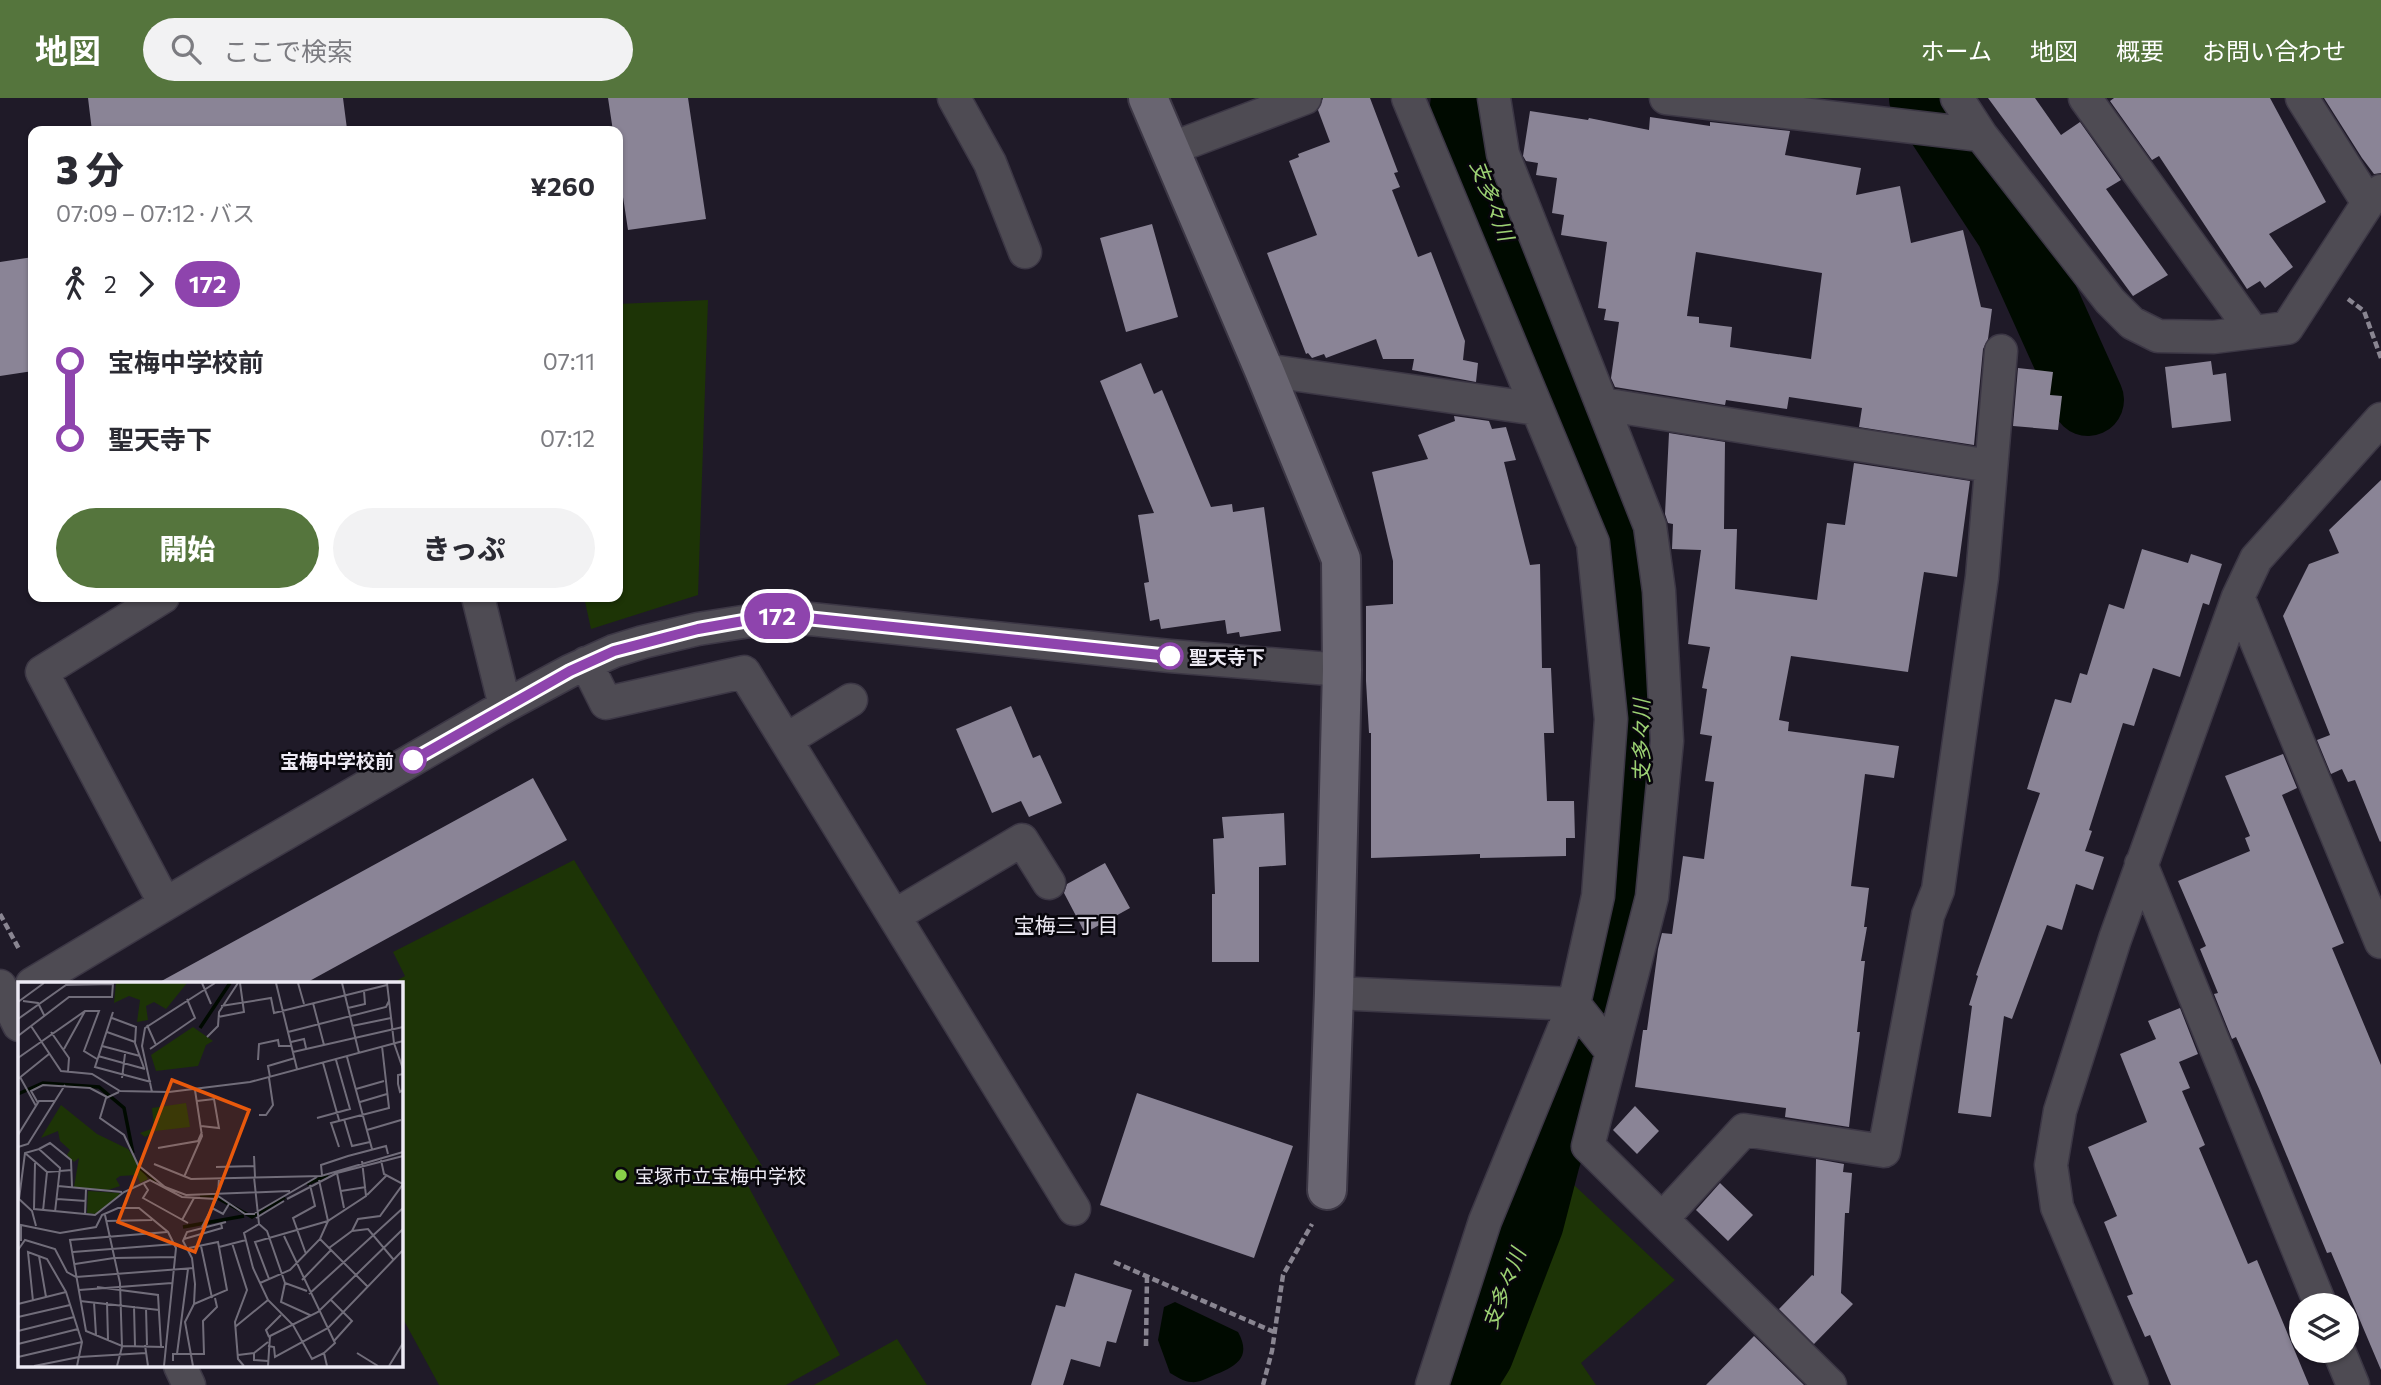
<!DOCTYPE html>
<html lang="ja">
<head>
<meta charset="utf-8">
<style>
	:root { --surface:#fff; --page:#f2f2f3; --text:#2b2b33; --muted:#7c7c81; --accent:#55753d }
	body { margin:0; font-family:Commissioner,"Noto Sans JP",sans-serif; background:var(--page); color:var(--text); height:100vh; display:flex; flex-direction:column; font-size:26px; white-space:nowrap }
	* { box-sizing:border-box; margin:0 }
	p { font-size:23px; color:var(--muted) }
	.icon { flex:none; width:38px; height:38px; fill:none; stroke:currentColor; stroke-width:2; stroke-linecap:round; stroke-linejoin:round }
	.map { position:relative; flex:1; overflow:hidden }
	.details { position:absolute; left:28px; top:28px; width:595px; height:476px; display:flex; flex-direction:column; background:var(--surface); border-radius:14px; box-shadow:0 2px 5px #0004 }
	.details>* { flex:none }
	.badge { padding:0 14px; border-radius:23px; font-size:24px; line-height:46px }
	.controls { position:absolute; left:2289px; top:1195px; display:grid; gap:14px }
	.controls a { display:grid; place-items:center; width:70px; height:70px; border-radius:50%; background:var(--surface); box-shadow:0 2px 5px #0004; font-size:35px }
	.map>.badge { position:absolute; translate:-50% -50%; box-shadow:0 0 0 4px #fff }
	.legs { display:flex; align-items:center; gap:10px; height:77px; padding:0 28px; font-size:23px }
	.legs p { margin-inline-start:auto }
	.headline { display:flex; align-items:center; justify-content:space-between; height:119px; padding:0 28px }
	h1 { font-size:38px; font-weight:800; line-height:52px }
	.cta { display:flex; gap:14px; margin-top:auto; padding:14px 28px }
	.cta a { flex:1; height:80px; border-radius:42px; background:var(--accent); color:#fff; font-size:28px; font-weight:800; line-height:80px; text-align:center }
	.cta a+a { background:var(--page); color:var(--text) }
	ul { padding:0 28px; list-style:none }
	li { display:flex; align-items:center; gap:24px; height:77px; font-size:26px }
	li i { display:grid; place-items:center; width:10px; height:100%; margin:0 9px; background:currentColor }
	li i::after { content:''; width:18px; height:18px; margin:-9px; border:5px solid; border-radius:50%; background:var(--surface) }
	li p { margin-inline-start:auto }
	li:first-child i { background:linear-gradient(#0000 50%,currentColor 0) }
	li:last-child i { background:linear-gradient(currentColor 50%,#0000 0) }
	header { display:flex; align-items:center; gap:42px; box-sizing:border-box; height:98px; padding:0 35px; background:var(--accent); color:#fff }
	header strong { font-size:33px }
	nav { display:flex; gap:38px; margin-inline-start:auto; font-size:24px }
	.search { width:490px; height:63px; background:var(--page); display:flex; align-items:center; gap:18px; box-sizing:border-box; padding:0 24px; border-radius:38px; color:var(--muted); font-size:26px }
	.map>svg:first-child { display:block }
</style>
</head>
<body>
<header>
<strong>地図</strong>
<div class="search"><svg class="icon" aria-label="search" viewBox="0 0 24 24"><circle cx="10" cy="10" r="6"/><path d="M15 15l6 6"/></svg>ここで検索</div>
<nav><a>ホーム</a><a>地図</a><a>概要</a><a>お問い合わせ</a></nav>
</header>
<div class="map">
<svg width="2381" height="1287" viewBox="0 0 2381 1287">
	<rect width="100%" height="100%" fill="#1f1a28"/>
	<path fill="#1d3406" d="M 708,202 L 698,497 L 591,531 L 584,499 L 618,499 L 618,206 Z
		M 574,762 L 762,1068 L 747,1086 L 840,1257 L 786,1287 L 439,1287 L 401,1217 L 401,886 L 391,886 L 405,878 L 393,854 Z
		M 1574,1087 L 1675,1182 L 1581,1265 L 1596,1287 L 1488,1287 Z
		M 897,1241 L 927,1287 L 814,1287 Z"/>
	<path fill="#000a00" d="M 1175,1204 L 1238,1234 C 1253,1261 1234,1269 1212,1278 C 1206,1281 1198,1285 1191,1284 C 1184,1284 1176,1278 1170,1275 L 1158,1242 L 1164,1209 Z"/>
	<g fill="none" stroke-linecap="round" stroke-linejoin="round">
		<path stroke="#000a00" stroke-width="72" d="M 1925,0 L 2011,131 L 2088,302
			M 1458,1287 L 1478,1254 L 1528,1124 L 1544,1062 L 1565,994 L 1624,818 L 1642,675 L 1638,541 L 1629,458 L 1606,393 L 1464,27 L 1467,0"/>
	</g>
	<path fill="#8a8496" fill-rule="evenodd" d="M 88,0 L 343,0 L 347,31 L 328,33 L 92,33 Z
		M 608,0 L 688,0 L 706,121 L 628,132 L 618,66 L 618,33 L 613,33 Z
		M 1323,0 L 1370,0 L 1398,74 L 1394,75 L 1400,89 L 1392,92 L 1418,159 L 1431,154 L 1465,243 L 1463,262 L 1478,265 L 1476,284 L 1412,272 L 1414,261 L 1383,261 L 1376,241 L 1326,260 L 1324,256 L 1312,260 L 1308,255 L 1306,256 L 1267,155 L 1317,137 L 1289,63 L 1299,59 L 1298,56 L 1330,44 L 1318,12 Z
		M 1988,0 L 2035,0 L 2061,37 L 2080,24 L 2121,82 L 2106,91 L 2168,177 L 2133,198 Z
		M 2114,0 L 2270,0 L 2326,104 L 2269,136 L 2293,169 L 2265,190 L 2260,183 L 2247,191 L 2159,58 L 2152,62 L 2110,3 Z
		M 2324,0 L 2381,0 L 2381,75 L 2374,76 L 2362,60 Z
		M 1530,13 L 1588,22 L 1589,20 L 1649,32 L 1650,19 L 1710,28 L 1710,24 L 1790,33 L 1785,57 L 1861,70 L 1856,97 L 1900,88 L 1911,145 L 1963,132 L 1981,209 L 1992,211 L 1988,241 L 1983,251 L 1974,347 L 1859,329 L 1862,310 L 1789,299 L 1787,311 L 1726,302 L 1725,307 L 1615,289 L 1611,280 L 1619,224 L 1604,222 L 1606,211 L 1598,210 L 1607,144 L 1561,137 L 1564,117 L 1552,115 L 1557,80 L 1536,77 L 1538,65 L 1526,63 L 1523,58 ZM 1696,154 L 1822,175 L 1811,261 L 1730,249 L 1732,229 L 1699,225 L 1699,219 L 1687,218 Z
		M 1152,126 L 1178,219 L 1126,234 L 1100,140 Z
		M 33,159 L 33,273 L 0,278 L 0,164 Z
		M 2211,263 L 2213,277 L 2226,275 L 2231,323 L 2172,330 L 2165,269 Z
		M 1141,265 L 1154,296 L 1162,292 L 1211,409 L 1232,406 L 1233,414 L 1264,409 L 1281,533 L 1240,539 L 1239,534 L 1227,536 L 1225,522 L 1161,531 L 1159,521 L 1150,523 L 1144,485 L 1149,484 L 1138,417 L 1154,415 L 1100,283 Z
		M 2018,270 L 2053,274 L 2050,297 L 2062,298 L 2058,332 L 2013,328 Z
		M 1454,318 L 1489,323 L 1492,331 L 1506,329 L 1516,362 L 1504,364 L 1530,467 L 1540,466 L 1542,570 L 1551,570 L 1554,635 L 1544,635 L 1547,703 L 1574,703 L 1575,740 L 1566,740 L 1566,758 L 1480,760 L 1480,756 L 1371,760 L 1371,635 L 1369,635 L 1366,583 L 1366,508 L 1393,506 L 1393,463 L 1372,374 L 1428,361 L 1418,337 L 1455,323 Z
		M 1669,335 L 1725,344 L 1724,431 L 1737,431 L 1735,491 L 1817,502 L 1827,425 L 1845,427 L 1854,365 L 1970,383 L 1957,479 L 1924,474 L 1908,574 L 1791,558 L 1779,622 L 1789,624 L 1788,633 L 1899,648 L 1894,680 L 1865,676 L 1851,788 L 1869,790 L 1864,829 L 1867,829 L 1861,863 L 1865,863 L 1857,934 L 1860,934 L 1849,1029 L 1785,1019 L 1786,1010 L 1635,989 L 1643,932 L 1647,932 L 1658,851 L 1662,835 L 1672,836 L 1683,758 L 1704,761 L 1714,684 L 1705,683 L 1712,638 L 1700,636 L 1707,591 L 1702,590 L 1710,549 L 1688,546 L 1701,452 L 1672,451 L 1673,426 L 1668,425 L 1665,416 Z
		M 2381,382 L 2381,743 L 2380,744 L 2355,682 L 2348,684 L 2342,671 L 2331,676 L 2317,642 L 2330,637 L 2283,518 L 2309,466 L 2339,455 L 2329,432 Z
		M 2142,451 L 2188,465 L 2191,456 L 2222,466 L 2209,507 L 2203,505 L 2180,579 L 2153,570 L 2134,628 L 2123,625 L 2089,732 L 2092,733 L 2085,753 L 2104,759 L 2093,792 L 2076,786 L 2062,832 L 2047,827 L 2012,921 L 2004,918 L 1991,1019 L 1958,1015 L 1972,908 L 1969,907 L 1978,878 L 1976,877 L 2040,695 L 2027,691 L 2055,601 L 2071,605 L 2080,575 L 2087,577 L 2109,506 L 2124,511 Z
		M 1011,608 L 1033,660 L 1040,657 L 1062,705 L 1029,719 L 1021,703 L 992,715 L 956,631 Z
		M 2283,656 L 2297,690 L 2282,697 L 2344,845 L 2332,850 L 2381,967 L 2381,1272 L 2331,1154 L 2327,1155 L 2260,993 L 2236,939 L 2232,941 L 2214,896 L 2218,895 L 2200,851 L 2206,848 L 2178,783 L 2250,753 L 2245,740 L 2250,738 L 2225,678 Z
		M 533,680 L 567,742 L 304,886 L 156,886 Z
		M 1284,715 L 1286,767 L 1259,769 L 1259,864 L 1212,864 L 1212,796 L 1215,796 L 1213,741 L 1224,740 L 1222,719 Z
		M 1105,765 L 1130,810 L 1085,835 L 1064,795 L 1067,786 Z
		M 2180,910 L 2198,956 L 2179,964 L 2190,990 L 2182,993 L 2205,1047 L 2199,1050 L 2248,1166 L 2257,1162 L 2309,1287 L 2171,1287 L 2150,1237 L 2145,1239 L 2127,1198 L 2133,1196 L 2104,1124 L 2117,1118 L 2088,1049 L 2147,1024 L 2120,956 L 2156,941 L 2148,923 Z
		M 1137,995 L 1293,1048 L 1254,1160 L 1100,1107 Z
		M 1635,1008 L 1659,1033 L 1637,1056 L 1613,1032 Z
		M 1816,1061 L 1844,1066 L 1843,1074 L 1852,1075 L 1849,1115 L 1845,1115 L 1841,1195 L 1853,1206 L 1814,1246 L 1779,1211 L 1812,1177 L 1814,1178 Z
		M 1720,1085 L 1753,1117 L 1728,1143 L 1696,1112 Z
		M 1075,1175 L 1132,1192 L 1116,1245 L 1107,1243 L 1100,1269 L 1071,1261 L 1063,1287 L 1031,1287 L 1056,1207 L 1065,1209 Z
		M 1754,1238 L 1804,1287 L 1706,1287 Z"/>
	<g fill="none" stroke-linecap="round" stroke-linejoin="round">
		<g stroke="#3c3745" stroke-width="35">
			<path id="street" d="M 954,0 L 990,65 L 1025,154
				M 1408,0 L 1593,445 L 1611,621 L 1598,798 L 1574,906 L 1485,1123 L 1432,1287
				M 1494,0 L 1503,56 L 1650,428 L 1659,493 L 1667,643 L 1652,799 L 1588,1048 L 1830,1287
				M 1666,0 L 1981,37
				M 1957,0 L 1981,37 L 2110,203 L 2132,225 L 2158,238 L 2214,239 L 2287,230 L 2368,105 L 2381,93
				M 2085,0 L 2253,234
				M 2302,0 L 2368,105
				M 1170,51 L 1305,0
				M 1264,272 L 1537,311
				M 1602,306 L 1990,368
				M 163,499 L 42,574 L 165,806
				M 478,499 L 505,608
				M 2238,499 L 2381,844
				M 586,565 L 606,605 L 744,574 L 1074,1111
				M 786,642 L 851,602
				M 2141,766 L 2321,1208
				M 894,818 L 1022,742 L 1049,785
				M 32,886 L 214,777 L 505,608 L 570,573 L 614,553 L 643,544 L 698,531 L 781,518 L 1170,558 L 1342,572
				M 0,888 L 19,927
				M 1334,895 L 1574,906 L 1612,954
				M 1662,1121 L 1744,1032 L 1884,1053 L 1928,817 L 1938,792 L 1982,479 L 2001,253
				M 2339,1253 L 2353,1287
				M 180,1268 L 189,1287
				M 2132,1287 L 2057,1109 L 2051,1067 L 2060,1013 L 2115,841 L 2238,499 L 2256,461 L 2381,321"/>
		</g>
		<g stroke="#3c3745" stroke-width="42">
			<path id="secondary" d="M 1148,0 L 1264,272 L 1341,461 L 1342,572 L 1334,895 L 1327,1092"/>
		</g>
		<path stroke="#898591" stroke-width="4.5" stroke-dasharray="7 3.5" stroke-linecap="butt" d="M 2348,201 L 2364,213 L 2381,260
			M 0,816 L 19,851
			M 1114,1164 L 1274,1234
			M 1146,1248 L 1147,1178
			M 1263,1287 L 1272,1253 L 1283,1177 L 1312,1126"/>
		<use href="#street" stroke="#4e4b53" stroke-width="32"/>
		<use href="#secondary" stroke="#696571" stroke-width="38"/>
	</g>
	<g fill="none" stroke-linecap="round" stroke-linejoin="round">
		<g stroke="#fff" stroke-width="16">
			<path id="line-1" d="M 413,662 L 570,573 L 614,553 L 698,531 L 766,519 L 797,519 L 1170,558"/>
		</g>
		<use href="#line-1" stroke="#8e44ad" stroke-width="10"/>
	</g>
	<g fill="#fff" stroke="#8e44ad" stroke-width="3.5">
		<circle cx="1170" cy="558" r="12"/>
		<circle cx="413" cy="662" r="12"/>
	</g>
	<circle fill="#88cf49" stroke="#08060c" stroke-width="2.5" cx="621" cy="1077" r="7"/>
	<g text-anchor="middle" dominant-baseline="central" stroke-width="5" stroke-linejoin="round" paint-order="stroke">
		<g font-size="19" font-weight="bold" fill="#edeaf4" stroke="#08060c" text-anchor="start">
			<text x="1189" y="558">聖天寺下</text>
			<text x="394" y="662" text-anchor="end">宝梅中学校前</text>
		</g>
		<g font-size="19" fill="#edeaf4" stroke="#08060c" text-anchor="start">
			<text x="635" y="1077">宝塚市立宝梅中学校</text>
		</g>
		<g font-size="21" font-style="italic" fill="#9cd173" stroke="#08060c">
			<text transform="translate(1493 102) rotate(69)">支多々川</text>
			<text transform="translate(1640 643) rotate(-90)">支多々川</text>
			<text transform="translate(1503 1190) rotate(-69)">支多々川</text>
		</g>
		<g font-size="21" fill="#edeaf4" stroke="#08060c">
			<text x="1066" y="826">宝梅三丁目</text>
		</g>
	</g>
	<g transform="translate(18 884)">
		<rect width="385" height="385" fill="#1f1a28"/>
		<path d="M 98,1 L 169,1 L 148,27 L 136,20 L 128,24 L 130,38 L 119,40 L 122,18 L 111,14 L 96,21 ZM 175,45 L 195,59 L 188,63 L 180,84 L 138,89 L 133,73 ZM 168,121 L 172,145 L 137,149 L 127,155 L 122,151 L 136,146 L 134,126 ZM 43,123 L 79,152 L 110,167 L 130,197 L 122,201 L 119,193 L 102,194 L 98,197 L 102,204 L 90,208 L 56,205 L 61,176 L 56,180 L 49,173 L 52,168 L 42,159 L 40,149 L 23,156 ZM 70,209 L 101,211 L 102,213 L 77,232 L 69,231 Z" fill="#1d3406"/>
		<path fill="none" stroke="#000a00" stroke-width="3.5" d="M 182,46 L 212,1M 0,112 L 25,101 L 81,105 L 106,126 L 115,171M 121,185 L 138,200M 289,202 L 310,193M 182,214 L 196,214 L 234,235 L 267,215M 165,245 L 226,234"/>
		<path fill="none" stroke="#716d7a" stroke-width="2" d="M 184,1 L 193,22M 258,1 L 279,87M 280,1 L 286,22M 324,1 L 341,71M 369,1 L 376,61 L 385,87M 5,19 L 20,21 L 26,33M 0,20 L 26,1M 295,21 L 306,63M 203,24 L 253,16 L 256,31 L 369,3M 330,26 L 347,22 L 346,9M 95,30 L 77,85 L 133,100M 200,35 L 226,30 L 222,1M 94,36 L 118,45 L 117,61 L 126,86M 0,37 L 48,3 L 95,2M 129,43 L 138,63M 13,44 L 43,89 L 74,92 L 102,109 L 151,110 L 232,100 L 385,59M 334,44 L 373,36M 33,50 L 51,76 L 50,90M 89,50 L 117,60M 270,50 L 368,25 L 371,19M 0,54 L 51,15 L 94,15 L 95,1M 189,55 L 200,44 L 201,30 L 220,1M 273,60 L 286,57 L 288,66M 84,64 L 122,74M 46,67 L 67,29M 132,67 L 177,36 L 169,17M 275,70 L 385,45M 80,74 L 127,87M 329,75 L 354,167M 0,76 L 67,29 L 81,29 L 66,69 L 79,77M 240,78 L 241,62 L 260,58 L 261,64 L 273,64M 305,81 L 321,138M 385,92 L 380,93 L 380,102 L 382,110 L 385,108M 2,95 L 18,124M 252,95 L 250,84 L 277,76M 104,96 L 107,72M 0,97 L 31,72M 338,107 L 366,99M 101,110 L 88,116 L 82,136 L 106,153 L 120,183 L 147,205 L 168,213 L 272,209M 134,110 L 124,64 L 127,46 L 197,1M 179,119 L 196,117 L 201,146 L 183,144M 342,120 L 369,112M 20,121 L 13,109 L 25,103 L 72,106 L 89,115M 241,133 L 248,133 L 255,123 L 251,96M 299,136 L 332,127 L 318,78M 326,137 L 334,164 L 352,160M 349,148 L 383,138M 0,153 L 21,119 L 37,119M 0,165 L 10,162 L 47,103M 321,165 L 313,141 L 371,126 L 364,64M 140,166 L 180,159 L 184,150M 21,167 L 32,161 L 53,178 L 54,205M 7,171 L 29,190 L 25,229M 236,174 L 237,195M 17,181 L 16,227 L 77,233 L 106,210 L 132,198 L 164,215 L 198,217M 136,182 L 173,197 L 303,194 L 385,170M 198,185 L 237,184M 29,190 L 54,188M 319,191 L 326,226M 304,193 L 303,183 L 330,174 L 368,164 L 370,172M 166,195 L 184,154 L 177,108M 236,195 L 241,242 L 226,251 L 235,286 L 250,318 L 275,343 L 294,377 L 306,371M 126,202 L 130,208 L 125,216 L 170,241M 40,204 L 104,210M 323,209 L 348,205M 349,213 L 368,194M 200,214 L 227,232 L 237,232M 0,216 L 14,229 L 18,244M 1,217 L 7,171 L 21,167 L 42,186 L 37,230M 39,217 L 68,219M 269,217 L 319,191 L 385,174M 194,226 L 205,232 L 211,222M 237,231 L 299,195M 67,232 L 68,207M 87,233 L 102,301 L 104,365 L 99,384M 238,236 L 266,219M 164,238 L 176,216M 88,239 L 134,238M 241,242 L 249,249 L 267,301 L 289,309M 184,245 L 200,214 L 201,196M 334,249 L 340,237 L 362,234 L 385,202 L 366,192 L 363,178M 266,254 L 317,361 L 306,371 L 309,384M 166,257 L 204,246 L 203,241M 302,257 L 350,305M 3,259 L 3,243 L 42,251 L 78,245 L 84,233 L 100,226 L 121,226 L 150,250 L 158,266 L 146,384M 214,261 L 229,308 L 217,340 L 220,377 L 226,384M 183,264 L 194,316M 171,266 L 200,260 L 201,265M 311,266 L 334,249 L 350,247 L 375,277M 0,268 L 7,258 L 37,267 L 49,290 L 58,295 L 176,286M 55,270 L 157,262M 288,272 L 275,236 L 297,224 L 292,203M 21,274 L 28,315M 57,282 L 96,276 L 157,275M 251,297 L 237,260 L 310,239 L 301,198M 284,298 L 313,268M 242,301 L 272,288 L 302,257 L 310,239 L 348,214 L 344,179M 267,301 L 263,320 L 294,334M 79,305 L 140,313 L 143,364M 61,308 L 154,301M 291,312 L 385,226M 312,317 L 334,339 L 316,359M 15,319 L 10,270 L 29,277 L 48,310 L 64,360 L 59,384M 62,319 L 141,328M 76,320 L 78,353M 89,320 L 90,358M 0,322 L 48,310M 176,322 L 209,308 L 201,265 L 228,258M 116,324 L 117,364M 128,326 L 129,363M 0,335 L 52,323M 217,345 L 250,318M 0,349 L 56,335M 251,355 L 248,348 L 263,333M 0,362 L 60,347M 127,363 L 130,384M 250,364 L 256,365 L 257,375 L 310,346 L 385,268M 146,365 L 104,364 L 68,349 L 52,258 L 149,250M 236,371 L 236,378 L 250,379M 339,371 L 360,384M 159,372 L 170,287M 220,373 L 236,371 L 250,360M 0,375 L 64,360M 155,379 L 155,372 L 186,372 L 185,339 L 199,325 L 197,316M 16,384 L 61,375 L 128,371M 175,384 L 167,340 L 176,322 L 177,302 L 174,276 L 165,259 L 169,250 L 208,240M 250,384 L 252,354 L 300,330 L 385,247M 371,384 L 385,361"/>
		<path fill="#e8590c" fill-opacity="0.15" stroke="#e8590c" stroke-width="3.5" d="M 154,98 L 231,128 L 177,270 L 100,240 Z"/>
		<rect width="385" height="385" fill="none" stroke="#edeaf4" stroke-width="3.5"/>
	</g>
</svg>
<div class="controls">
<a><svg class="icon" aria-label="layers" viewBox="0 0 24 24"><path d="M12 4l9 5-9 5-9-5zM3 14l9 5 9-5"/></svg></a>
</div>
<b class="badge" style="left:777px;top:518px;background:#8e44ad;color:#fff">172</b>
<section class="details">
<div class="headline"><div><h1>3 分</h1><p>07:09 – 07:12 · バス</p></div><b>¥260</b></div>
<div class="legs"><svg class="icon" aria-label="walk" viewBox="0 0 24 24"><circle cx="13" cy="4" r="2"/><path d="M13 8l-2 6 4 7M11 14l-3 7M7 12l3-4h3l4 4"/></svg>2<svg class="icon" aria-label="forward" viewBox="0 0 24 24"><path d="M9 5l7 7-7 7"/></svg><b class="badge" style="background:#8e44ad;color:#fff">172</b></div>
<ul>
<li><i style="color:#8e44ad"></i><b>宝梅中学校前</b><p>07:11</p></li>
<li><i style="color:#8e44ad"></i><b>聖天寺下</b><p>07:12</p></li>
</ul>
<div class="cta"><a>開始</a><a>きっぷ</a></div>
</section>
</div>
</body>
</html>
